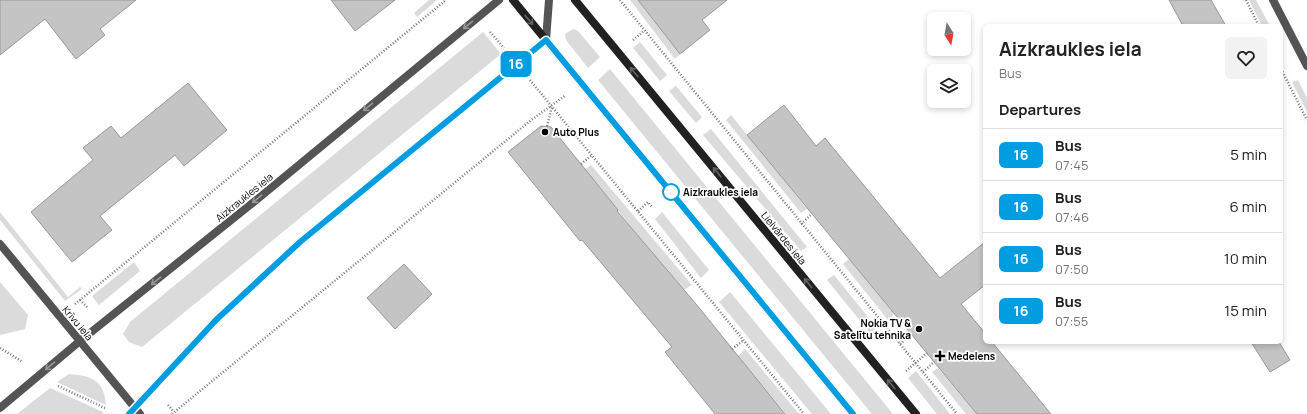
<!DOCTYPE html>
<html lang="en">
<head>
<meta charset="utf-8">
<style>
	:root { --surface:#fff; --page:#f2f2f2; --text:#202124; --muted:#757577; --line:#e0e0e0 }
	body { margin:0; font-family:Manrope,sans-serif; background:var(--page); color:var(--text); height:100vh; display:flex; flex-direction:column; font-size:15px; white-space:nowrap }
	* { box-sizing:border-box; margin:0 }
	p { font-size:13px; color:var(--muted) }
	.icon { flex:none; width:22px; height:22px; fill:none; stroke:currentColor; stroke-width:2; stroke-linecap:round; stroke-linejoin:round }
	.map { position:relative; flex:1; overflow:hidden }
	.drawer { position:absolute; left:983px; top:24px; width:300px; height:320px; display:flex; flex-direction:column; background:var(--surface); border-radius:6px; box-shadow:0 2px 6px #0003 }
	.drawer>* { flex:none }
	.badge { padding:0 8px; border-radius:6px; font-size:14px; line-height:26px }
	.needle { width:26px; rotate:169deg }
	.buttons { position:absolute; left:927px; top:12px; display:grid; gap:8px }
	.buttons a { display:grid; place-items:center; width:44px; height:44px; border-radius:6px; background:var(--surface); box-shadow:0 2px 6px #0003; font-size:20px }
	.map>.badge { position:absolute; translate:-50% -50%; box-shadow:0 0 0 2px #fff }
	h2 { padding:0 16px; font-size:15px; line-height:36px }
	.round { display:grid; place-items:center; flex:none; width:42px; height:42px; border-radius:6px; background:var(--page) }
	.summary { display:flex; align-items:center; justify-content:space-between; height:68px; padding:0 16px }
	h1 { font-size:19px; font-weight:700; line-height:30px }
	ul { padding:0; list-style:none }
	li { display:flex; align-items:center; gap:12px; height:52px; padding:0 16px; border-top:1px solid var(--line) }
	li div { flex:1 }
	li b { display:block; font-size:15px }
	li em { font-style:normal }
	li .badge { min-width:44px; font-weight:700; text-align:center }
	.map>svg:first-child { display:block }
</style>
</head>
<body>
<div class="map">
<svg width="1307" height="414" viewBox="0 0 1307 414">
	<rect width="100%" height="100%" fill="#fff"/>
	<path fill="#dbdbdb" d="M 429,0 L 437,0 L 417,17 L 414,13 Z
		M 630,0 L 643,0 L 642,4 L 645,9 L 680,54 L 675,59 Z
		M 1249,0 L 1256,0 L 1270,26 L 1262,26 Z
		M 573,29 L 578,31 L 600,57 L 588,68 L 566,40 L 565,34 Z
		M 483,32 L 501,54 L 142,347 L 129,342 L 123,334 L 130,322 Z
		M 640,42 L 667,75 L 660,81 L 633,48 Z
		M 610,69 L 893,414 L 872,414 L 598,80 Z
		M 1298,80 L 1307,98 L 1307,112 L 1292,82 Z
		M 676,86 L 702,117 L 696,123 L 669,91 Z
		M 731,115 L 807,209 L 801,213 L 726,120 Z
		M 711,129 L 807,247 L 801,251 L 703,135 Z
		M 591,165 L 692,285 L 684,290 L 639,237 L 585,169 Z
		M 0,212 L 68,297 L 80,287 L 82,289 L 65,301 L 0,220 Z
		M 662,212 L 709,270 L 701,278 L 655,219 Z
		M 849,259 L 894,314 L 888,320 L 843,264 Z
		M 134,262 L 140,271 L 99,305 L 92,296 Z
		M 834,275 L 877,328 L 870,333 L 827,280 Z
		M 0,282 L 28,315 L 25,329 L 0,335 Z
		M 730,292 L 831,414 L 812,414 L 719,302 Z
		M 745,349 L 799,414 L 786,414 L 738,356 Z
		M 938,368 L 977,414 L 966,414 L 932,372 Z
		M 916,371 L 950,414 L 937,414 L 908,378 Z
		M 69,374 C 91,376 104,379 106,405 L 57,382 Z
		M 50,388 L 103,412 L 103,414 L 17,414 Z"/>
	<path fill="#c4c4c4" stroke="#989898" d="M 0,0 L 136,0 L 100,29 L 105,35 L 76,59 L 45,19 L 0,55 Z
		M 331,0 L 395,0 L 355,31 Z
		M 638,0 L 727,0 L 702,20 L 710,30 L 680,54 Z
		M 1169,0 L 1211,0 L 1226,26 L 1183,26 Z
		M 188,83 L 227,130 L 184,166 L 175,155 L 100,216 L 112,230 L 72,262 L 31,212 L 93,160 L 83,148 L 111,126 L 121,138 Z
		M 784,105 L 816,146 L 825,138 L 940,278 L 985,242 L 985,285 L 961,304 L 985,333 L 985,342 L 992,342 L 1051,414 L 977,414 L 747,135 Z
		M 541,126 L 551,127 L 618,210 L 617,211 L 696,304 L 785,414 L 715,414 L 665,352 L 672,347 L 582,240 L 580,241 L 508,152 Z
		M 404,264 L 432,294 L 395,329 L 367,298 Z
		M 1251,342 L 1279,342 L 1290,360 L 1270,372 Z"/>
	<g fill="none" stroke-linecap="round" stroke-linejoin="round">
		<path stroke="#767676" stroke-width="2.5" stroke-dasharray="1 2" stroke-linecap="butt" d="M 620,0 L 957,414
			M 1246,0 L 1259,26
			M 490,32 L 504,48
			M 633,40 L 644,31
			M 1281,69 L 1307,120
			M 530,80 L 804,414
			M 547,126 L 552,107
			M 581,164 L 592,155
			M 638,211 L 648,202 L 652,207
			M 801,224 L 812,214
			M 80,300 L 88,308
			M 75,304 L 446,0
			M 900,344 L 911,335
			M 0,348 L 23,362
			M 732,349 L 744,340
			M 906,371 L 927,353
			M 923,372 L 934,362
			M 58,386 L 105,408
			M 168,405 L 174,412
			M 172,414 L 530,121 L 566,95"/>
		<path stroke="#545454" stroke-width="8" d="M 1273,0 L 1307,66
			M 0,244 L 140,414
			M 0,408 L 80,341 L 260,197 L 499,0
			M 129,414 L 216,320 L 300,242 L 546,40 L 549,0"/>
		<path stroke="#212121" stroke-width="8" d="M 513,0 L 853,414
			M 575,0 L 916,414"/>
	</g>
	<defs><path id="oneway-shaft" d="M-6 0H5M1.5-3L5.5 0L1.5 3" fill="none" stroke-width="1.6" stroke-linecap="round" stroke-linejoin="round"/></defs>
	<g stroke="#646464">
		<use href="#oneway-shaft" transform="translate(529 20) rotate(50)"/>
		<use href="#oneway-shaft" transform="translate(634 72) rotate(-130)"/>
		<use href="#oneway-shaft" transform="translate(717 172) rotate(-129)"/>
		<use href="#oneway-shaft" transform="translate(808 283) rotate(-129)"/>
		<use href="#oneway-shaft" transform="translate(891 384) rotate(-129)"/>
	</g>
	<g stroke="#989898">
		<use href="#oneway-shaft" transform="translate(468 25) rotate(141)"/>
		<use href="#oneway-shaft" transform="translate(368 107) rotate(140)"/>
		<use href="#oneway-shaft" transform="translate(257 199) rotate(141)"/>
		<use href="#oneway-shaft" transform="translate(156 281) rotate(141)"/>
		<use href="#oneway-shaft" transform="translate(50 366) rotate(140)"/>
	</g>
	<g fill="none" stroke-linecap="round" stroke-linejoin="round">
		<g stroke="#fff" stroke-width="9">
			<path id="line" d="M 129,414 L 216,320 L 300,242 L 546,40 L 853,414"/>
		</g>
		<use href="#line" stroke="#009de0" stroke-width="6"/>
	</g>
	<g fill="#000" stroke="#fff" stroke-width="1.5">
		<circle cx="545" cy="132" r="4"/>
		<circle cx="919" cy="329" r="4"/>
		<path d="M938 350h4v4h4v4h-4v4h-4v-4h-4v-4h4z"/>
	</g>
	<circle fill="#fff" stroke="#009de0" stroke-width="2" cx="671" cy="192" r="8"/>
	<g text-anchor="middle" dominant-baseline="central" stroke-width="3.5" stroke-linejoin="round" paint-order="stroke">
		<g font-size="10" font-weight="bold" fill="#000" stroke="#fff" text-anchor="start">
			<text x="553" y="132">Auto Plus</text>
			<text x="911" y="323" text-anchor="end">Nokia TV &amp;<tspan x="911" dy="12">Satelītu tehnika</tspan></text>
			<text x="948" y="356">Medelens</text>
		</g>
		<g font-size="10" font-weight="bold" fill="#000" stroke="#fff" text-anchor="start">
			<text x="683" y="192">Aizkraukles iela</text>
		</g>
		<g font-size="10" fill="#000" stroke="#fff">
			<text transform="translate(244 197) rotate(-39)">Aizkraukles iela</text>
			<text transform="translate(784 238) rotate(51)">Lielvārdes iela</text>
			<text transform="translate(78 323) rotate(50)">Krīvu iela</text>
		</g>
	</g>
</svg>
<div class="buttons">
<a><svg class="needle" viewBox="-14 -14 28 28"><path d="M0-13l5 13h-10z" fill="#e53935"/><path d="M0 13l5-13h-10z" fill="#757577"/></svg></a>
<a><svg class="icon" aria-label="layers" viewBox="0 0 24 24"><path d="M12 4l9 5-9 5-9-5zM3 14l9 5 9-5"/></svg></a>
</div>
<b class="badge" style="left:516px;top:64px;background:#009de0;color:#fff">16</b>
<section class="drawer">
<div class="summary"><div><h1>Aizkraukles iela</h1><p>Bus</p></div><a class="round"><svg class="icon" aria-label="heart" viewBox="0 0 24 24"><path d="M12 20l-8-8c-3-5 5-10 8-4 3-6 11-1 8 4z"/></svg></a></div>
<h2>Departures</h2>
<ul>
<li><span class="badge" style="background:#009de0;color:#fff">16</span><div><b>Bus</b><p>07:45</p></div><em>5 min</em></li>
<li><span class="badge" style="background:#009de0;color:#fff">16</span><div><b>Bus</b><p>07:46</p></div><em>6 min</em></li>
<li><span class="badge" style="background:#009de0;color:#fff">16</span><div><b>Bus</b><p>07:50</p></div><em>10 min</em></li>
<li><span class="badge" style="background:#009de0;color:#fff">16</span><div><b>Bus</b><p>07:55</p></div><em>15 min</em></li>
</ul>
</section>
</div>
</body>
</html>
